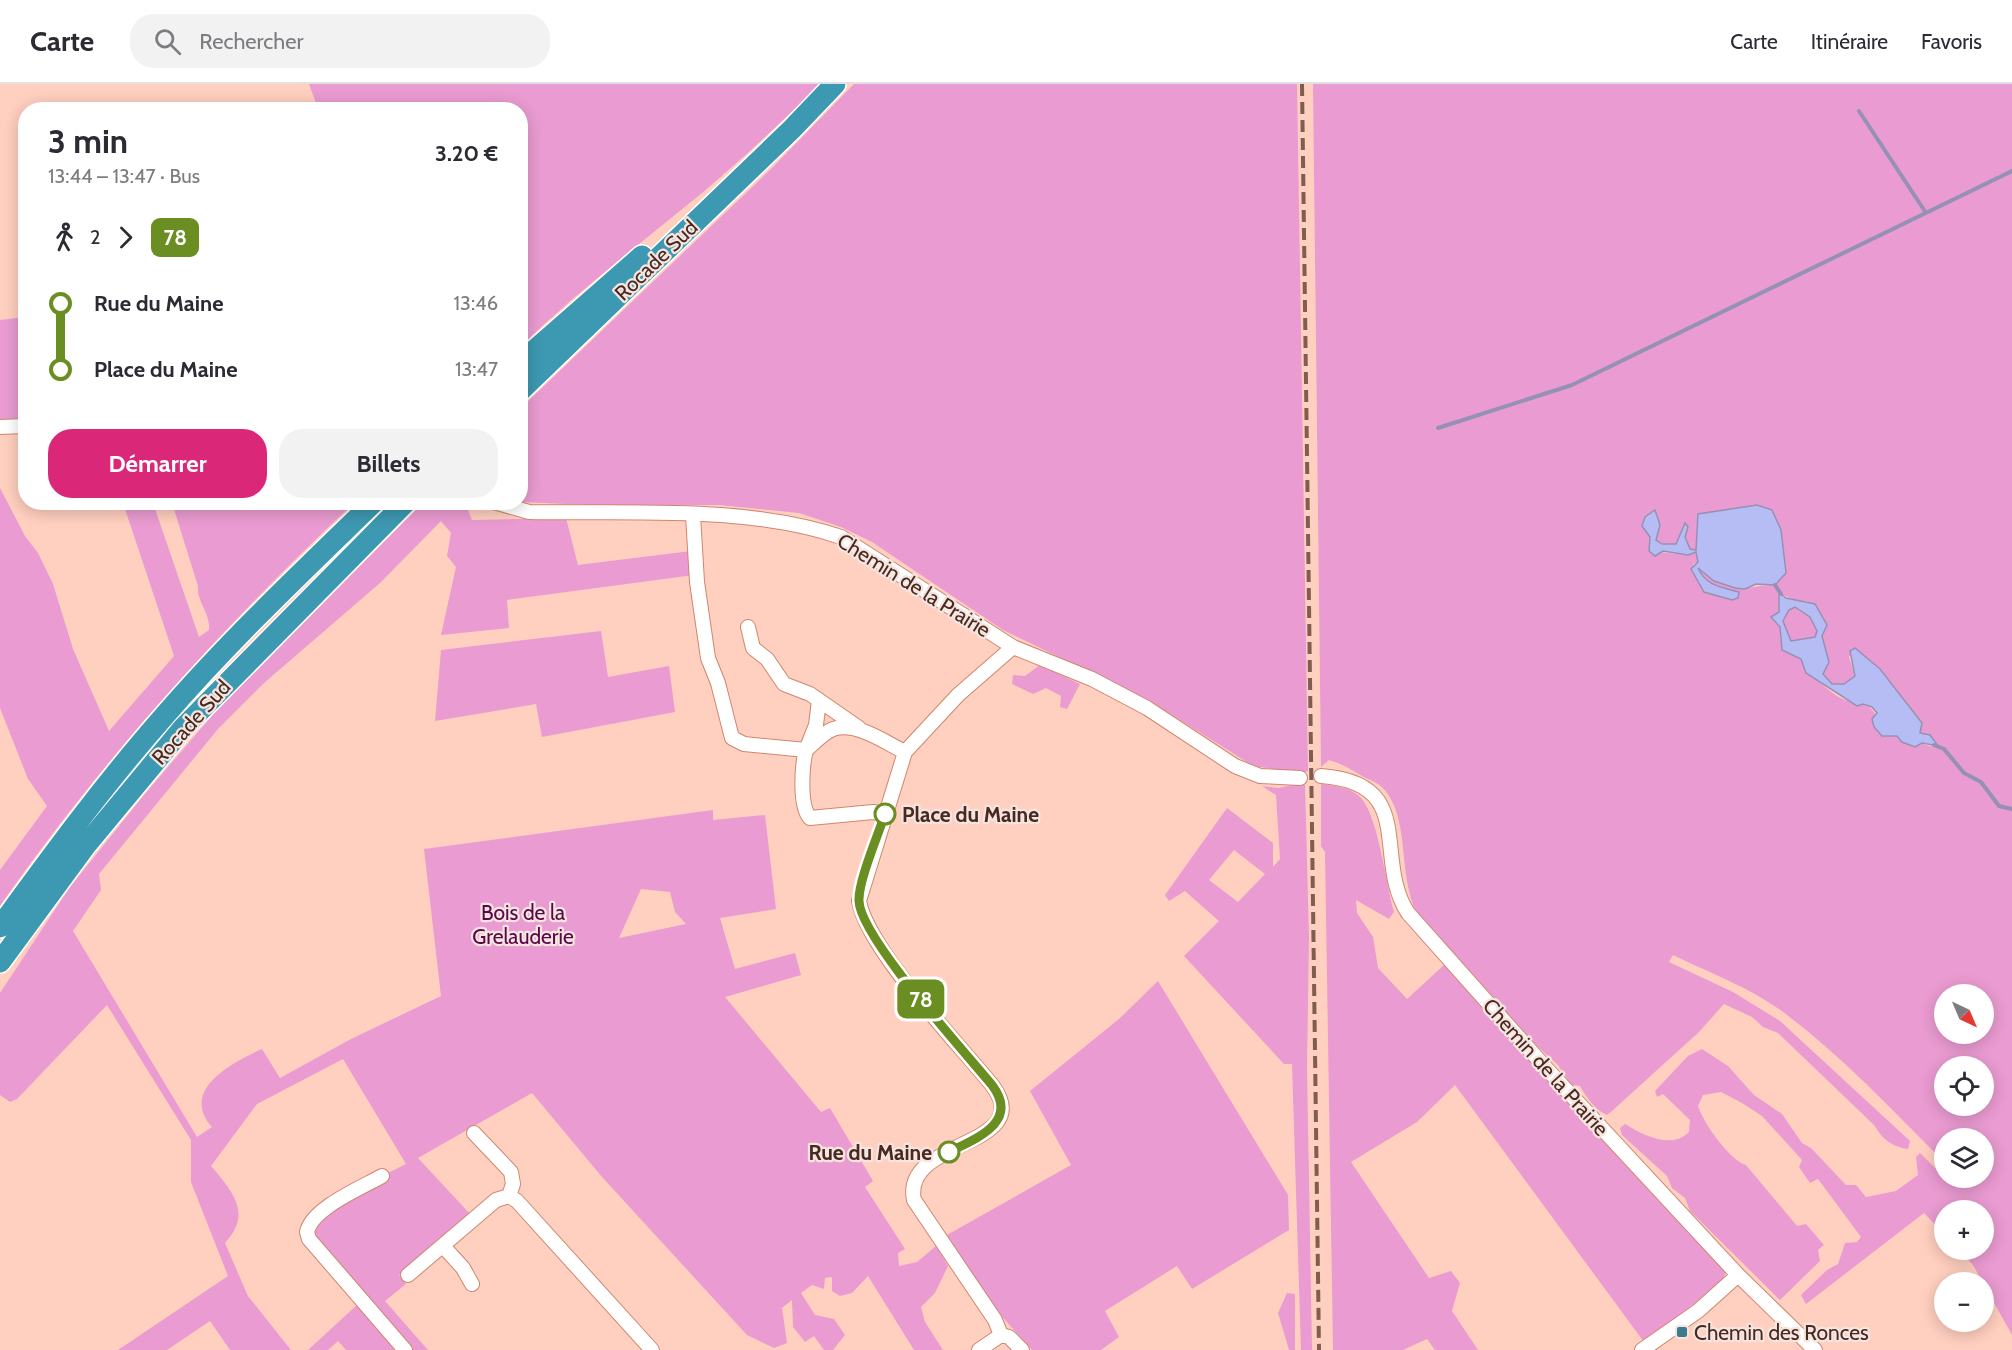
<!DOCTYPE html>
<html lang="fr">
<head>
<meta charset="utf-8">
<style>
	:root { --surface:#fff; --page:#f2f2f3; --text:#2b2b33; --muted:#7c7c81; --line:#e1e1e2; --accent:#db2777 }
	body { margin:0; font-family:Cabin,sans-serif; background:var(--page); color:var(--text); height:100vh; display:flex; flex-direction:column; font-size:22px; white-space:nowrap }
	* { box-sizing:border-box; margin:0 }
	p { font-size:20px; color:var(--muted) }
	.icon { flex:none; width:33px; height:33px; fill:none; stroke:currentColor; stroke-width:2; stroke-linecap:round; stroke-linejoin:round }
	.map { position:relative; flex:1; overflow:hidden }
	.panel { position:absolute; left:18px; top:18px; width:510px; height:408px; display:flex; flex-direction:column; background:var(--surface); border-radius:24px; box-shadow:0 3px 15px #0003 }
	.panel>* { flex:none }
	.badge { padding:0 12px; border-radius:9px; font-size:21px; line-height:39px }
	.needle { width:39px; rotate:136deg }
	.fabs { position:absolute; left:1934px; top:900px; display:grid; gap:12px }
	.fabs a { display:grid; place-items:center; width:60px; height:60px; border-radius:50%; background:var(--surface); box-shadow:0 3px 15px #0003; font-size:30px }
	.map>.badge { position:absolute; translate:-50% -50%; box-shadow:0 0 0 3px #fff }
	.legs { display:flex; align-items:center; gap:9px; height:66px; padding:0 30px; font-size:20px }
	.legs p { margin-inline-start:auto }
	.head { display:flex; align-items:center; justify-content:space-between; height:102px; padding:0 30px }
	h1 { font-size:33px; font-weight:700; line-height:45px }
	.primary-button { display:flex; gap:12px; margin-top:auto; padding:12px 30px }
	.primary-button a { flex:1; height:69px; border-radius:24px; background:var(--accent); color:#fff; font-size:24px; font-weight:700; line-height:69px; text-align:center }
	.primary-button a+a { background:var(--page); color:var(--text) }
	ul { padding:0 30px; list-style:none }
	li { display:flex; align-items:center; gap:21px; height:66px; font-size:22px }
	li i { display:grid; place-items:center; width:9px; height:100%; margin:0 8px; background:currentColor }
	li i::after { content:''; width:15px; height:15px; margin:-8px; border:4px solid; border-radius:50%; background:var(--surface) }
	li p { margin-inline-start:auto }
	li:first-child i { background:linear-gradient(#0000 50%,currentColor 0) }
	li:last-child i { background:linear-gradient(currentColor 50%,#0000 0) }
	header { display:flex; align-items:center; gap:36px; box-sizing:border-box; height:84px; padding:0 30px; background:var(--surface); border-bottom:2px solid var(--line) }
	header strong { font-size:28px }
	nav { display:flex; gap:33px; margin-inline-start:auto; font-size:21px }
	.search { width:420px; height:54px; background:var(--page); display:flex; align-items:center; gap:15px; box-sizing:border-box; padding:0 21px; border-radius:24px; color:var(--muted); font-size:22px }
	.map>svg:first-child { display:block }
</style>
</head>
<body>
<header>
<strong>Carte</strong>
<div class="search"><svg class="icon" aria-label="search" viewBox="0 0 24 24"><circle cx="10" cy="10" r="6"/><path d="M15 15l6 6"/></svg>Rechercher</div>
<nav><a>Carte</a><a>Itinéraire</a><a>Favoris</a></nav>
</header>
<div class="map">
<svg width="2012" height="1266" viewBox="0 0 2012 1266">
	<rect width="100%" height="100%" fill="#ffcfbf"/>
	<path fill="#ea9bd1" fill-rule="evenodd" d="M 309,0 L 820,0 C 782,38 743,74 702,109 C 641,159 578,207 521,262 L 520,26 L 318,25 Z
		M 854,0 L 1297,0 L 1308,687 L 1303,689 L 1253,682 L 1150,617 L 1003,546 L 872,458 L 841,443 L 799,429 L 719,421 L 588,421 L 521,418 L 521,324 L 772,84 Z
		M 1313,0 L 2012,0 L 2012,1251 L 1973,1181 L 1959,1166 L 1983,1166 L 1983,1126 L 1944,1126 L 1944,1150 L 1924,1129 L 1806,1220 L 1801,1211 L 1827,1186 L 1838,1180 L 1845,1159 L 1857,1158 L 1861,1153 L 1818,1095 L 1810,1099 L 1799,1083 L 1802,1076 L 1762,1032 L 1742,1019 L 1721,1008 L 1703,1011 L 1698,1022 C 1703,1038 1729,1076 1746,1081 L 1797,1142 L 1806,1140 L 1824,1161 L 1818,1166 L 1820,1177 L 1780,1216 L 1690,1127 L 1685,1114 L 1672,1104 L 1667,1092 L 1622,1051 L 1620,1044 L 1625,1040 C 1643,1051 1671,1066 1689,1048 L 1690,1036 L 1663,1010 L 1657,1013 L 1655,1007 L 1688,972 L 1702,965 L 1728,982 L 1754,1011 L 1782,1030 L 1802,1059 L 1811,1064 L 1846,1101 L 1856,1101 L 1866,1113 L 1896,1107 L 1918,1091 L 1916,1073 L 1920,1069 L 1937,1086 L 1942,1076 C 1891,1025 1841,971 1783,928 C 1751,904 1710,889 1673,871 L 1669,878 L 1733,908 L 1780,937 L 1910,1057 L 1908,1065 C 1890,1062 1883,1055 1874,1041 L 1778,949 L 1763,943 L 1752,933 L 1724,920 L 1699,948 L 1612,1027 L 1607,1031 C 1594,1025 1587,1014 1580,1002 L 1571,1001 L 1558,981 L 1538,963 L 1417,829 C 1397,791 1411,734 1383,704 C 1377,698 1369,696 1362,692 C 1350,685 1343,680 1329,676 L 1321,683 ZM 1772,426 L 1781,446 L 1786,489 L 1775,501 C 1762,500 1745,506 1736,504 C 1722,500 1712,487 1697,484 C 1704,496 1712,502 1726,505 L 1732,516 L 1704,508 L 1693,480 L 1698,478 L 1696,468 L 1688,471 L 1649,467 L 1650,453 L 1660,441 L 1656,456 L 1662,460 L 1677,461 L 1685,439 L 1685,453 L 1690,465 L 1696,466 ZM 1780,509 L 1798,518 L 1807,517 L 1822,552 L 1829,578 L 1823,590 L 1832,600 L 1844,600 L 1855,592 L 1849,573 L 1855,565 L 1880,585 L 1922,638 L 1920,650 L 1933,663 L 1897,652 L 1882,652 C 1872,609 1868,629 1837,612 C 1826,605 1818,595 1806,589 L 1801,575 L 1780,556 L 1780,543 L 1771,533 L 1779,529 ZM 1944,910 L 1983,910 L 1983,950 L 1944,950 ZM 1944,982 L 1983,982 L 1983,1022 L 1944,1022 ZM 1944,1054 L 1983,1054 L 1983,1094 L 1944,1094 Z
		M 25,233 L 25,337 L 0,338 L 0,236 Z
		M 0,404 L 25,452 L 38,469 L 53,500 L 73,565 L 109,647 L 174,572 L 123,419 L 153,419 L 199,553 L 209,546 C 211,530 196,517 198,502 L 172,419 L 354,419 C 224,541 102,675 0,822 L 0,786 L 47,722 L 28,695 L 0,624 Z
		M 423,419 L 465,419 L 472,436 L 566,434 L 578,481 L 691,467 L 694,491 L 507,516 L 509,544 L 441,551 L 456,483 L 447,472 L 451,449 L 441,437 L 380,499 L 264,599 L 218,645 L 99,790 L 101,806 L 73,847 L 197,1053 L 212,1043 C 179,1006 232,979 262,965 L 280,994 L 351,955 L 441,912 L 424,765 L 713,726 L 713,736 L 765,731 L 776,825 L 720,834 L 735,885 L 795,869 L 801,891 L 725,913 L 821,1028 L 830,1024 L 873,1097 L 865,1103 L 905,1165 L 898,1169 L 899,1182 L 917,1178 L 936,1162 L 948,1182 L 935,1209 L 921,1223 L 925,1238 L 943,1266 L 914,1266 L 868,1192 L 852,1209 L 840,1212 L 832,1207 L 832,1193 L 825,1194 L 824,1205 L 812,1201 L 801,1209 L 815,1231 L 834,1235 L 845,1251 L 833,1266 L 824,1266 L 814,1252 L 805,1258 L 793,1243 L 792,1216 L 782,1224 L 787,1259 L 774,1264 L 747,1251 L 602,1093 L 532,1009 L 418,1074 L 471,1131 L 399,1191 L 406,1200 L 385,1217 L 428,1266 L 346,1266 L 338,1257 L 328,1266 L 308,1266 L 357,1221 L 308,1141 L 382,1092 L 406,1080 L 343,975 L 257,1020 L 211,1082 C 232,1107 253,1129 225,1159 L 248,1212 L 291,1266 L 230,1266 L 210,1237 L 167,1266 L 118,1266 L 228,1192 L 191,1098 L 191,1056 L 107,921 L 17,1015 L 10,1018 L 0,1011 L 0,909 L 70,803 L 144,711 L 228,613 ZM 641,805 L 670,808 L 675,828 L 686,840 L 619,854 Z
		M 1795,523 L 1810,533 L 1817,547 L 1815,553 L 1791,557 L 1783,537 L 1789,526 Z
		M 601,547 L 608,593 L 669,582 L 675,628 L 542,653 L 536,620 L 435,637 L 441,566 Z
		M 1040,581 L 1080,600 L 1067,625 L 1060,623 L 1061,612 L 1046,604 L 1033,610 L 1012,600 L 1013,591 L 1025,592 Z
		M 1301,699 L 1305,700 L 1309,854 L 1307,984 L 1312,1266 L 1301,1266 L 1292,980 L 1284,980 L 1184,872 L 1219,837 L 1185,807 L 1169,817 L 1165,811 L 1227,724 L 1273,759 L 1273,783 L 1280,775 L 1276,711 L 1262,702 L 1279,704 ZM 1234,766 L 1265,790 L 1238,818 L 1209,796 Z
		M 1321,700 C 1334,702 1350,703 1360,713 C 1378,730 1386,801 1394,828 L 1389,835 L 1356,816 L 1357,829 L 1373,853 L 1378,884 L 1407,915 L 1444,881 L 1726,1187 L 1722,1198 L 1644,1258 L 1455,1001 L 1417,1038 L 1351,1078 L 1429,1194 L 1451,1187 L 1460,1199 L 1452,1227 L 1478,1266 L 1435,1266 L 1427,1255 L 1403,1266 L 1333,1266 L 1325,768 L 1321,762 Z
		M 1158,897 L 1288,1111 L 1289,1146 L 1192,1205 L 1177,1182 L 1105,1227 L 1119,1253 L 1101,1266 L 1032,1266 L 997,1227 L 947,1151 L 1071,1081 L 1030,1007 L 1119,935 Z
		M 1287,1209 L 1295,1210 L 1295,1266 L 1289,1266 L 1278,1229 Z"/>
	<path fill="#b6bdf5" stroke="#9591b5" stroke-width="1.5" fill-rule="evenodd" d="M 1757,421 L 1772,426 L 1781,446 L 1786,489 L 1775,501 L 1756,500 L 1745,505 L 1735,504 L 1714,497 L 1698,484 C 1706,502 1721,503 1739,508 L 1738,514 L 1732,516 L 1704,508 L 1691,485 L 1698,478 L 1696,468 L 1688,471 L 1663,467 L 1655,472 L 1649,467 L 1650,453 L 1642,442 L 1645,433 L 1655,426 L 1660,441 L 1656,456 L 1662,460 L 1676,460 L 1685,439 L 1688,443 L 1685,453 L 1690,465 L 1696,466 L 1698,430 Z
		M 1779,508 L 1786,514 L 1815,520 L 1827,541 L 1822,552 L 1829,578 L 1823,590 L 1832,600 L 1844,600 L 1855,592 L 1850,567 L 1855,564 L 1880,585 L 1922,639 L 1920,649 L 1930,651 L 1938,662 L 1922,659 L 1915,663 L 1902,658 L 1897,652 L 1882,652 L 1874,643 L 1872,635 L 1877,629 L 1872,623 L 1863,620 L 1857,622 L 1806,589 L 1801,575 L 1782,566 L 1780,543 L 1771,533 L 1779,528 ZM 1795,523 L 1810,533 L 1817,547 L 1815,553 L 1791,557 L 1783,537 L 1789,526 Z"/>
	<g fill="none" stroke-linecap="round" stroke-linejoin="round">
		<path stroke="#9591b5" stroke-width="4" d="M 1859,27 L 1926,129
			M 1438,344 L 1572,301 L 2012,87
			M 1775,501 L 1781,510
			M 1934,661 L 1944,665 L 1964,689 L 1981,698 L 1999,722 L 2012,725"/>
		<g stroke="#d0866d" stroke-width="16">
			<path id="minor" d="M 0,343 L 26,342
				M 494,418 L 529,428 C 629,430 747,421 841,453 L 1013,563 L 1092,595 L 1147,624 L 1235,682 L 1260,692 L 1300,694
				M 693,431 L 697,498 L 708,574 L 718,599 L 732,654 L 744,660 L 806,666 L 816,641 L 819,616
				M 748,543 L 753,564 L 767,575 L 784,600 L 810,610 L 859,644
				M 1321,692 C 1419,699 1372,774 1408,829 L 1545,983 L 1738,1191 L 1815,1266
				M 885,730 L 873,728 L 810,734 C 799,722 802,681 806,666 C 814,659 823,649 833,645 C 856,637 886,659 905,668
				M 474,1049 L 511,1088 L 513,1100 L 509,1112
				M 382,1092 C 361,1104 312,1124 307,1148 L 309,1155 L 405,1266
				M 443,1162 L 463,1184 L 472,1200
				M 408,1191 L 496,1116 L 509,1112 L 517,1117 L 652,1266
				M 1001,1251 L 995,1236 L 914,1116 C 901,1054 1039,1064 992,1001 C 958,959 868,866 859,817 L 905,668 L 958,611 L 1013,563
				M 1001,1251 L 1009,1253 L 1022,1266
				M 979,1266 L 1001,1251
				M 1642,1266 L 1698,1227 L 1738,1191"/>
		</g>
		<g stroke="#fff" stroke-width="24">
			<path id="highway" d="M 520,279 L 642,172
				M 520,307 L 792,45 L 835,0
				M 0,843 C 53,770 106,698 166,630 C 231,555 303,487 374,418
				M 0,878 L 86,761 L 184,643 L 406,418"/>
		</g>
		<use href="#minor" stroke="#fff" stroke-width="14"/>
		<use href="#highway" stroke="#3d98b1" stroke-width="21"/>
		<path stroke="#805d51" stroke-width="4" stroke-dasharray="12 6" stroke-linecap="butt" d="M 1302,0 L 1319,1266"/>
	</g>
	<g fill="none" stroke-linecap="round" stroke-linejoin="round">
		<g stroke="#fff" stroke-width="14">
			<path id="line-1" d="M 885,730 C 878,751 858,798 859,817 C 860,853 965,968 992,1001 C 1020,1038 977,1054 949,1068"/>
		</g>
		<use href="#line-1" stroke="#6b8e23" stroke-width="9"/>
	</g>
	<g fill="#fff" stroke="#6b8e23" stroke-width="3">
		<circle cx="885" cy="730" r="10"/>
		<circle cx="949" cy="1068" r="10"/>
	</g>
	<rect fill="#3b7c8f" stroke="#f5e4df" stroke-width="2" x="1676" y="1242" width="12" height="12" rx="3"/>
	<g text-anchor="middle" dominant-baseline="central" stroke-width="4.5" stroke-linejoin="round" paint-order="stroke">
		<g font-size="21" fill="#47291f" stroke="#f5e4df">
			<text transform="translate(656 176) rotate(-44)">Rocade Sud</text>
			<text transform="translate(914 501) rotate(32)">Chemin de la Prairie</text>
			<text transform="translate(191 638) rotate(-48)">Rocade Sud</text>
			<text transform="translate(1546 983) rotate(48)">Chemin de la Prairie</text>
		</g>
		<g font-size="21" font-weight="bold" fill="#47291f" stroke="#f5e4df" text-anchor="start">
			<text x="902" y="730">Place du Maine</text>
			<text x="932" y="1068" text-anchor="end">Rue du Maine</text>
		</g>
		<g font-size="21" fill="#580647" stroke="#f5e4df">
			<text x="523" y="828">Bois de la<tspan x="523" dy="24">Grelauderie</tspan></text>
		</g>
		<g font-size="21" fill="#47291f" stroke="#f5e4df" text-anchor="start">
			<text x="1694" y="1248">Chemin des Ronces</text>
		</g>
	</g>
</svg>
<div class="fabs">
<a><svg class="needle" viewBox="-14 -14 28 28"><path d="M0-13l5 13h-10z" fill="#e53935"/><path d="M0 13l5-13h-10z" fill="#7c7c81"/></svg></a>
<a><svg class="icon" aria-label="locate" viewBox="0 0 24 24"><circle cx="12" cy="12" r="6"/><path d="M12 2v4M12 18v4M2 12h4M18 12h4"/></svg></a>
<a><svg class="icon" aria-label="layers" viewBox="0 0 24 24"><path d="M12 4l9 5-9 5-9-5zM3 14l9 5 9-5"/></svg></a>
<a>+</a>
<a>−</a>
</div>
<b class="badge" style="left:921px;top:915px;background:#6b8e23;color:#fff">78</b>
<section class="panel">
<div class="head"><div><h1>3 min</h1><p>13:44 – 13:47 · Bus</p></div><b>3.20 €</b></div>
<div class="legs"><svg class="icon" aria-label="walk" viewBox="0 0 24 24"><circle cx="13" cy="4" r="2"/><path d="M13 8l-2 6 4 7M11 14l-3 7M7 12l3-4h3l4 4"/></svg>2<svg class="icon" aria-label="forward" viewBox="0 0 24 24"><path d="M9 5l7 7-7 7"/></svg><b class="badge" style="background:#6b8e23;color:#fff">78</b></div>
<ul>
<li><i style="color:#6b8e23"></i><b>Rue du Maine</b><p>13:46</p></li>
<li><i style="color:#6b8e23"></i><b>Place du Maine</b><p>13:47</p></li>
</ul>
<div class="primary-button"><a>Démarrer</a><a>Billets</a></div>
</section>
</div>
</body>
</html>
